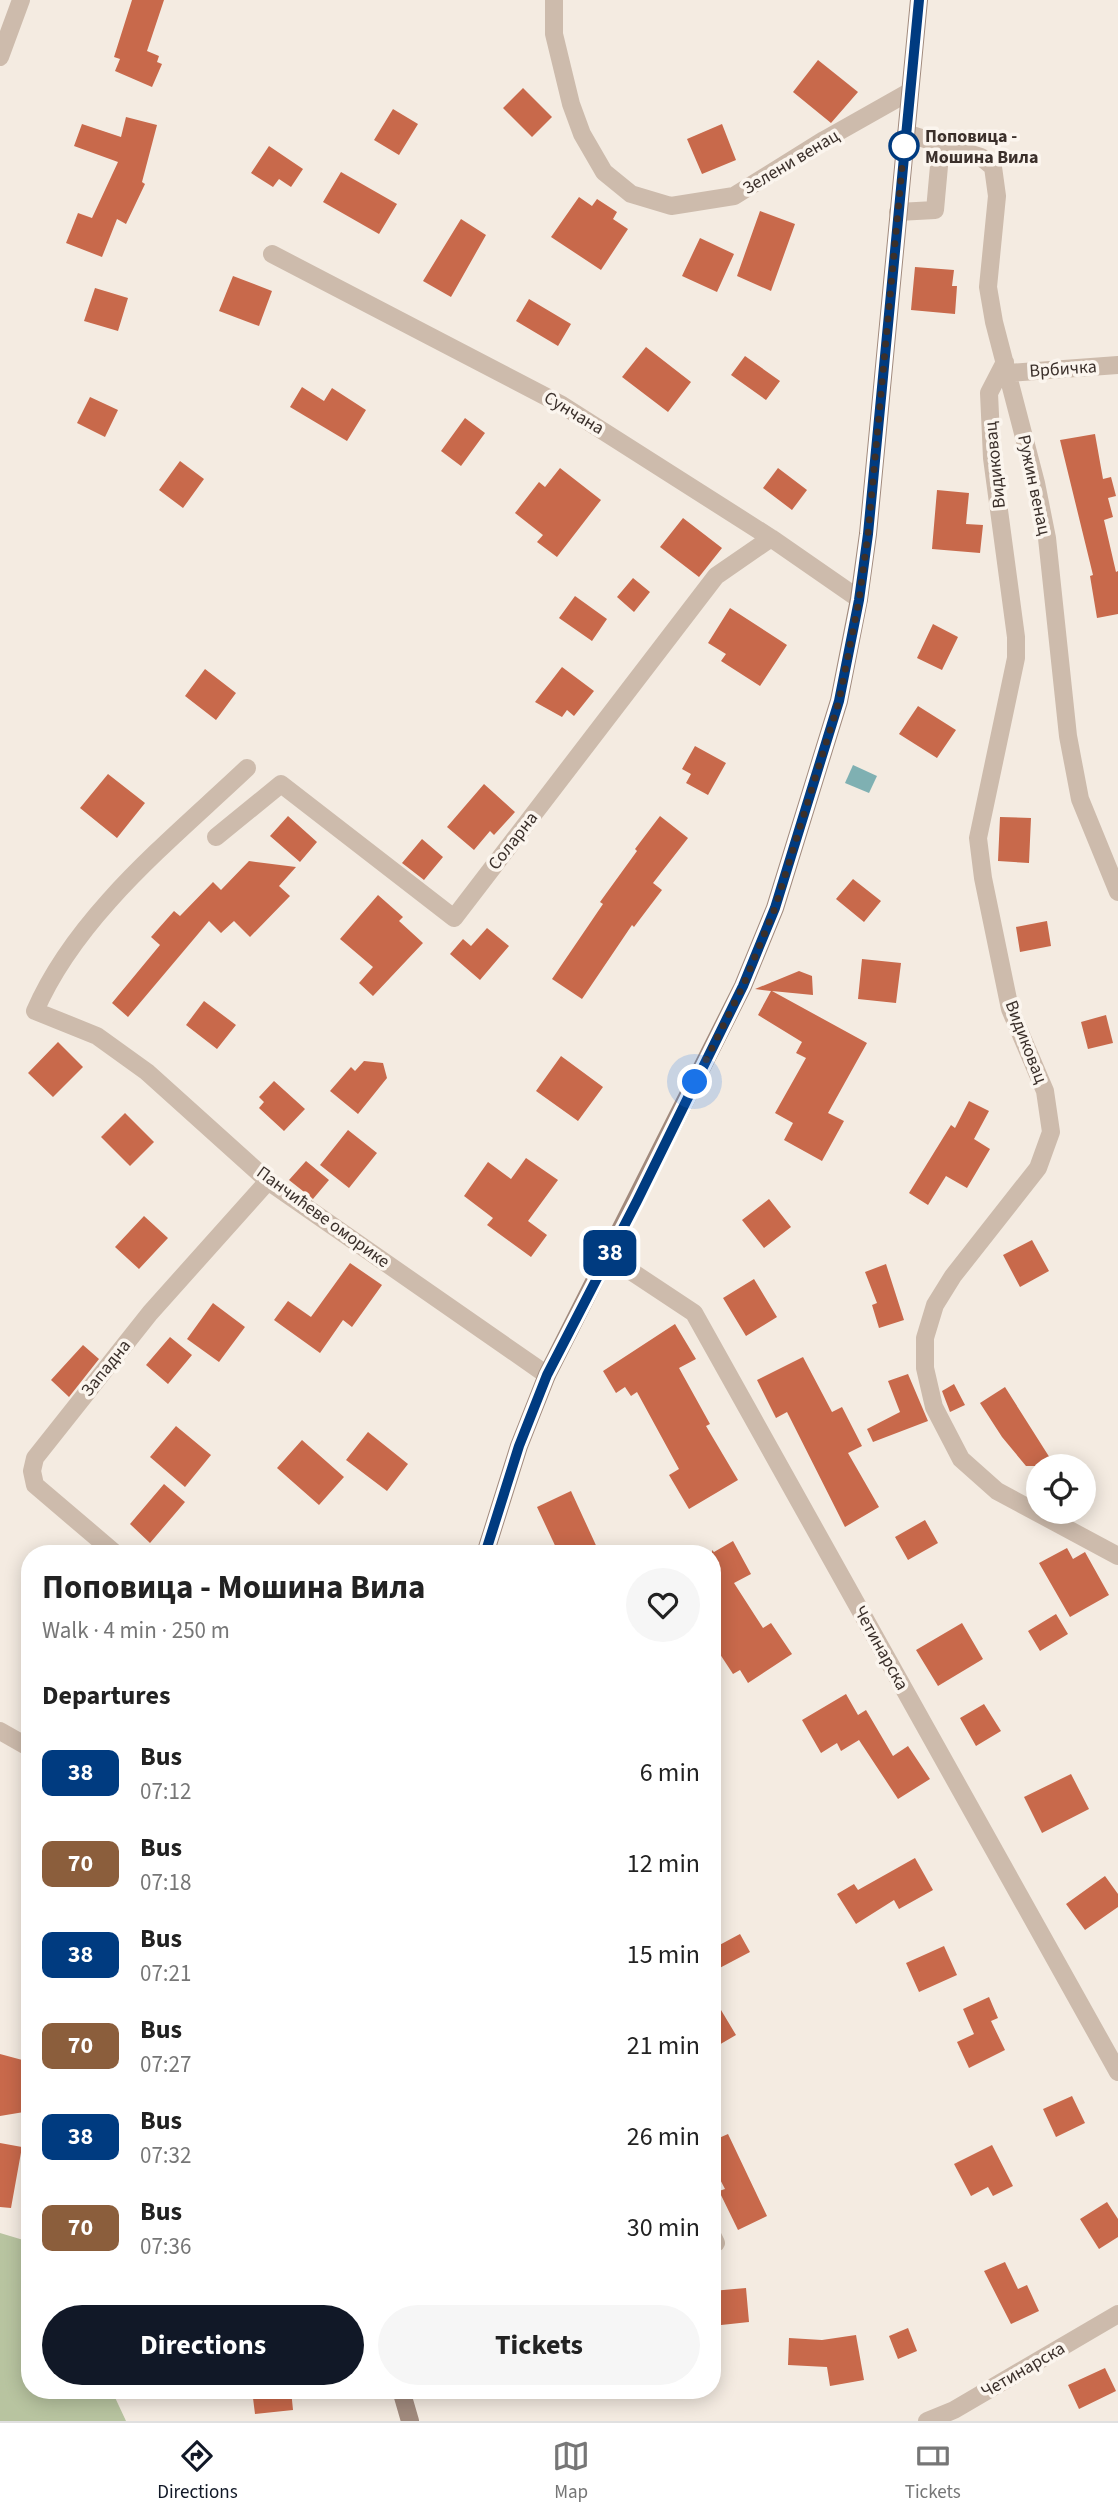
<!DOCTYPE html>
<html lang="en">
<head>
<meta charset="utf-8">
<style>
	:root { --surface:#fff; --page:#f6f6f6; --text:#222; --muted:#767676; --line:#e0e0e0; --accent:#111827 }
	body { margin:0; font-family:"Source Sans 3",sans-serif; background:var(--page); color:var(--text); height:100vh; display:flex; flex-direction:column; font-size:26px; white-space:nowrap }
	* { box-sizing:border-box; margin:0 }
	p { font-size:23px; color:var(--muted) }
	.icon { flex:none; width:38px; height:38px; fill:none; stroke:currentColor; stroke-width:2; stroke-linecap:round; stroke-linejoin:round }
	.map { position:relative; flex:1; overflow:hidden }
	.panel { position:absolute; left:21px; top:1545px; width:700px; height:854px; display:flex; flex-direction:column; background:var(--surface); border-radius:28px; box-shadow:0 4px 18px #0003 }
	.panel>* { flex:none }
	.badge { padding:0 14px; border-radius:10px; font-size:24px; line-height:46px }
	.buttons { position:absolute; left:1026px; top:1454px; display:grid; gap:14px }
	.buttons a { display:grid; place-items:center; width:70px; height:70px; border-radius:50%; background:var(--surface); box-shadow:0 4px 18px #0003; font-size:35px }
	.you { position:absolute; width:35px; height:35px; margin:-18px; border:5px solid #fff; border-radius:50%; background:#1a73e8; box-shadow:0 0 0 10px #1a73e833 }
	.map>.badge { position:absolute; translate:-50% -50%; box-shadow:0 0 0 4px #fff }
	h2 { padding:0 21px; font-size:26px; line-height:63px }
	.round { display:grid; place-items:center; flex:none; width:74px; height:74px; border-radius:37px; background:var(--page) }
	.headline { display:flex; align-items:center; justify-content:space-between; height:119px; padding:0 21px }
	h1 { font-size:33px; font-weight:700; line-height:52px }
	.action { display:flex; gap:14px; margin-top:auto; padding:14px 21px }
	.action a { flex:1; height:80px; border-radius:42px; background:var(--accent); color:#fff; font-size:28px; font-weight:700; line-height:80px; text-align:center }
	.action a+a { background:var(--page); color:var(--text) }
	ul { padding:0; list-style:none }
	li { display:flex; align-items:center; gap:21px; height:91px; padding:0 21px }
	li div { flex:1 }
	li b { display:block; font-size:26px }
	li em { font-style:normal }
	li .badge { min-width:77px; font-weight:700; text-align:center }
	.tab-bar { display:flex; justify-content:space-around; align-items:center; height:98px; border-top:2px solid var(--line); background:var(--surface); font-size:19px; color:var(--muted) }
	.tab-bar a { display:grid; justify-items:center; gap:4px }
	.tab-bar .on { color:var(--accent) }
	.map>svg:first-child { display:block }
</style>
</head>
<body>
<div class="map">
<svg width="1118" height="2421" viewBox="0 0 1118 2421">
	<rect width="100%" height="100%" fill="#f4ebe1"/>
	<path fill="#b8c4a0" d="M 0,2233 L 30,2242 L 30,2390 L 112,2391 L 126,2421 L 0,2421 Z"/>
	<path fill="#7fb0b2" d="M 853,765 L 877,776 L 869,793 L 845,783 Z"/>
	<path fill="#c8694b" d="M 132,0 L 164,0 L 147,51 L 159,56 L 157,62 L 162,64 L 152,87 L 115,71 L 120,59 L 114,57 Z
		M 818,60 L 858,92 L 831,123 L 793,92 Z
		M 523,88 L 552,117 L 532,137 L 503,108 Z
		M 393,109 L 418,124 L 399,155 L 374,140 Z
		M 126,117 L 157,125 L 142,182 L 145,184 L 126,224 L 117,219 L 102,257 L 66,243 L 78,213 L 92,218 L 118,162 L 74,146 L 82,124 L 121,137 Z
		M 722,124 L 736,160 L 702,174 L 687,139 Z
		M 269,146 L 303,169 L 291,187 L 279,179 L 273,187 L 251,173 Z
		M 341,172 L 397,204 L 379,234 L 323,202 Z
		M 579,197 L 592,206 L 597,199 L 617,212 L 613,219 L 628,229 L 601,270 L 551,237 Z
		M 760,211 L 795,224 L 771,291 L 737,276 Z
		M 461,219 L 486,235 L 451,297 L 423,281 Z
		M 700,238 L 734,254 L 717,292 L 682,276 Z
		M 915,267 L 954,270 L 952,286 L 957,286 L 955,314 L 911,310 Z
		M 233,276 L 272,291 L 259,326 L 219,311 Z
		M 95,288 L 128,298 L 118,331 L 84,321 Z
		M 529,299 L 571,324 L 558,346 L 516,321 Z
		M 646,347 L 691,382 L 668,412 L 622,377 Z
		M 745,356 L 780,381 L 766,400 L 731,375 Z
		M 302,387 L 324,401 L 332,388 L 366,410 L 347,441 L 290,407 Z
		M 90,397 L 118,410 L 105,437 L 77,423 Z
		M 465,418 L 485,433 L 461,466 L 441,451 Z
		M 1095,434 L 1103,479 L 1111,477 L 1116,496 L 1108,498 L 1113,517 L 1104,520 L 1116,572 L 1118,571 L 1118,614 L 1097,618 L 1090,576 L 1093,575 L 1060,440 Z
		M 180,461 L 204,479 L 183,508 L 159,490 Z
		M 560,468 L 601,500 L 557,557 L 537,542 L 543,535 L 515,513 L 539,482 L 545,487 Z
		M 778,468 L 807,490 L 792,510 L 763,488 Z
		M 937,490 L 969,493 L 966,524 L 983,525 L 980,553 L 932,549 Z
		M 683,518 L 722,548 L 699,577 L 660,547 Z
		M 633,578 L 650,592 L 634,612 L 617,597 Z
		M 575,596 L 607,619 L 592,641 L 559,618 Z
		M 730,608 L 787,645 L 760,686 L 721,661 L 726,654 L 708,643 Z
		M 933,624 L 958,637 L 942,670 L 917,658 Z
		M 562,667 L 594,691 L 574,716 L 567,710 L 562,717 L 535,702 Z
		M 205,669 L 236,693 L 216,720 L 185,696 Z
		M 918,706 L 956,730 L 937,758 L 899,734 Z
		M 695,746 L 726,763 L 708,795 L 686,783 L 691,774 L 682,769 Z
		M 108,774 L 145,803 L 117,838 L 80,808 Z
		M 484,784 L 515,812 L 494,835 L 490,831 L 474,850 L 447,827 Z
		M 288,816 L 317,842 L 300,862 L 270,836 Z
		M 660,816 L 688,838 L 653,883 L 662,890 L 634,927 L 632,925 L 582,999 L 552,979 L 603,904 L 600,902 L 637,851 L 635,849 Z
		M 1000,817 L 1031,818 L 1029,863 L 998,861 Z
		M 422,839 L 443,857 L 424,880 L 402,863 Z
		M 249,861 L 296,867 L 279,886 L 290,896 L 250,937 L 234,921 L 221,933 L 209,921 L 128,1017 L 112,1003 L 160,945 L 151,937 L 174,911 L 180,916 L 213,882 L 221,890 Z
		M 853,879 L 881,901 L 864,922 L 836,899 Z
		M 378,895 L 403,917 L 399,921 L 423,943 L 373,996 L 359,983 L 373,967 L 340,939 Z
		M 1047,921 L 1051,946 L 1020,952 L 1016,927 Z
		M 487,928 L 509,946 L 480,980 L 450,954 L 463,939 L 471,946 Z
		M 862,959 L 901,963 L 896,1003 L 858,999 Z
		M 799,971 L 812,976 L 813,995 L 772,991 L 867,1043 L 828,1113 L 844,1121 L 822,1161 L 784,1140 L 793,1123 L 775,1113 L 806,1058 L 796,1053 L 802,1042 L 758,1015 L 771,991 L 755,989 Z
		M 204,1001 L 236,1025 L 217,1049 L 186,1025 Z
		M 1106,1015 L 1113,1043 L 1088,1049 L 1081,1022 Z
		M 58,1042 L 83,1067 L 53,1097 L 28,1073 Z
		M 561,1056 L 603,1087 L 578,1121 L 536,1091 Z
		M 364,1061 L 383,1063 L 387,1078 L 358,1114 L 330,1091 L 351,1067 L 355,1071 Z
		M 274,1081 L 305,1109 L 284,1131 L 259,1108 L 264,1102 L 259,1097 Z
		M 969,1101 L 989,1111 L 974,1139 L 990,1149 L 967,1188 L 946,1176 L 928,1205 L 909,1193 L 951,1125 L 955,1128 Z
		M 125,1113 L 154,1142 L 130,1166 L 101,1137 Z
		M 348,1130 L 377,1153 L 349,1188 L 320,1165 Z
		M 526,1158 L 558,1180 L 528,1221 L 547,1235 L 531,1257 L 487,1225 L 493,1218 L 464,1196 L 488,1162 L 511,1179 Z
		M 306,1161 L 329,1180 L 313,1199 L 289,1180 Z
		M 769,1199 L 791,1227 L 764,1248 L 742,1220 Z
		M 144,1216 L 168,1238 L 139,1269 L 115,1247 Z
		M 1032,1240 L 1049,1271 L 1020,1287 L 1003,1255 Z
		M 350,1263 L 382,1285 L 352,1327 L 343,1320 L 320,1353 L 274,1320 L 288,1301 L 311,1317 Z
		M 886,1264 L 904,1320 L 879,1328 L 872,1305 L 877,1303 L 865,1272 Z
		M 754,1279 L 777,1317 L 746,1336 L 723,1298 Z
		M 213,1303 L 245,1327 L 219,1362 L 187,1339 Z
		M 675,1324 L 696,1359 L 679,1368 L 710,1424 L 706,1426 L 738,1480 L 689,1509 L 669,1475 L 679,1469 L 637,1392 L 631,1396 L 625,1387 L 616,1393 L 603,1371 Z
		M 170,1337 L 192,1355 L 168,1384 L 146,1365 Z
		M 83,1345 L 99,1359 L 69,1397 L 51,1380 Z
		M 803,1357 L 832,1412 L 842,1407 L 862,1446 L 848,1453 L 879,1507 L 845,1527 L 787,1412 L 776,1418 L 757,1380 Z
		M 908,1374 L 928,1421 L 873,1442 L 867,1429 L 900,1412 L 888,1381 Z
		M 954,1384 L 965,1405 L 950,1412 L 942,1391 Z
		M 1005,1387 L 1055,1466 L 1026,1466 L 1002,1437 L 980,1403 Z
		M 176,1426 L 211,1455 L 185,1487 L 150,1457 Z
		M 368,1432 L 408,1464 L 387,1491 L 346,1460 Z
		M 302,1440 L 344,1477 L 319,1505 L 277,1468 Z
		M 164,1484 L 185,1502 L 150,1543 L 130,1524 Z
		M 571,1491 L 600,1554 L 559,1554 L 537,1507 Z
		M 925,1520 L 938,1543 L 908,1560 L 895,1537 Z
		M 733,1541 L 751,1574 L 734,1583 L 763,1628 L 771,1623 L 792,1654 L 748,1683 L 740,1670 L 733,1674 L 712,1642 L 712,1550 L 714,1552 Z
		M 1067,1548 L 1073,1559 L 1085,1552 L 1109,1595 L 1070,1617 L 1039,1563 Z
		M 1056,1614 L 1068,1634 L 1040,1651 L 1028,1631 Z
		M 962,1623 L 983,1659 L 938,1686 L 916,1650 Z
		M 846,1694 L 858,1715 L 866,1710 L 893,1756 L 908,1746 L 930,1779 L 898,1799 L 859,1740 L 841,1751 L 837,1743 L 821,1753 L 802,1720 Z
		M 984,1704 L 1001,1731 L 976,1746 L 960,1718 Z
		M 1071,1774 L 1089,1809 L 1042,1833 L 1024,1797 Z
		M 915,1858 L 933,1890 L 899,1909 L 894,1900 L 856,1924 L 837,1894 L 854,1884 L 858,1890 Z
		M 1105,1876 L 1118,1894 L 1118,1907 L 1085,1930 L 1066,1904 Z
		M 740,1934 L 750,1952 L 712,1972 L 712,1949 Z
		M 944,1946 L 957,1975 L 919,1992 L 906,1963 Z
		M 712,1995 L 736,2035 L 712,2049 Z
		M 989,1997 L 998,2018 L 991,2021 L 1005,2050 L 969,2068 L 957,2042 L 974,2034 L 963,2009 Z
		M 0,2054 L 26,2061 L 30,2111 L 0,2116 Z
		M 1072,2096 L 1085,2123 L 1056,2137 L 1043,2109 Z
		M 728,2134 L 767,2216 L 738,2230 L 719,2191 L 725,2189 L 712,2164 L 712,2141 Z
		M 0,2143 L 22,2147 L 11,2208 L 0,2207 Z
		M 992,2145 L 1013,2186 L 993,2196 L 988,2187 L 971,2196 L 954,2164 Z
		M 1107,2202 L 1118,2219 L 1118,2237 L 1099,2249 L 1080,2219 Z
		M 1005,2262 L 1018,2289 L 1027,2285 L 1039,2311 L 1011,2324 L 984,2271 Z
		M 746,2288 L 749,2322 L 712,2326 L 712,2291 Z
		M 908,2328 L 917,2351 L 898,2359 L 889,2336 Z
		M 856,2335 L 864,2380 L 830,2386 L 827,2367 L 788,2365 L 789,2338 L 822,2340 Z
		M 1105,2368 L 1116,2391 L 1079,2409 L 1068,2385 Z
		M 252,2390 L 291,2390 L 293,2410 L 255,2414 Z"/>
	<g fill="none" stroke-linecap="round" stroke-linejoin="round">
		<path stroke="#cdbbac" stroke-width="18" d="M 554,0 L 554,34 L 571,104 L 582,134 L 604,172 L 631,194 L 671,206 L 734,196 L 824,140 L 909,92
			M 0,57 L 21,0
			M 906,133 L 981,157 L 993,167 L 997,196 L 988,287 L 994,322 L 1036,483 L 1047,538 L 1068,736 L 1080,799 L 1118,892
			M 898,212 L 935,210 L 941,144
			M 272,254 L 562,405 L 771,538 L 859,599
			M 1005,362 L 989,393 L 992,458 L 1016,637 L 1016,658 L 978,838 L 983,878 L 1010,1009 L 1045,1091 L 1051,1132 L 1038,1168 L 953,1276 L 935,1305 L 925,1338 L 925,1368 L 934,1407 L 961,1459 L 997,1491 L 1118,1556
			M 1008,373 L 1118,365
			M 247,768 C 171,840 77,914 35,1011 L 97,1036 L 147,1072 L 268,1181 L 547,1375
			M 216,837 L 281,784 L 454,918 L 716,576 L 771,538
			M 608,1256 L 694,1313 L 1118,2072
			M 116,1554 L 35,1485 L 32,1471 L 35,1458 L 150,1313 L 268,1181
			M 0,1731 L 30,1748
			M 712,2235 L 716,2243
			M 927,2421 L 954,2410 L 1118,2314"/>
		<path stroke="#a18a7d" stroke-width="18" d="M 485,1554 L 519,1446 L 547,1375 L 743,986 L 775,908 L 839,701 L 859,599 L 868,534 L 919,0
			M 401,2390 L 410,2421"/>
	</g>
	<g fill="none" stroke-linecap="round" stroke-linejoin="round">
		<g stroke="#fff" stroke-width="16">
			<path id="line" d="M 485,1554 L 519,1446 L 547,1375 L 637,1201 L 743,986 L 775,908 L 839,701 L 859,600 L 868,534 L 919,0"/>
		</g>
		<use href="#line" stroke="#003b80" stroke-width="10"/>
		<path stroke="#3b302b" stroke-width="7" stroke-dasharray="0 12.6" d="M 695,1082 L 743,986 L 775,908 L 839,701 L 859,600 L 868,534 L 904,146"/>
	</g>
	<circle fill="#fff" stroke="#003b80" stroke-width="3.5" cx="904" cy="146" r="14"/>
	<g text-anchor="middle" dominant-baseline="central" stroke-width="7" stroke-linejoin="round" paint-order="stroke">
		<g font-size="18" font-weight="bold" fill="#3b302b" stroke="#fbf5ee" text-anchor="start">
			<text x="925" y="136">Поповица -<tspan x="925" dy="21">Мошина Вила</tspan></text>
		</g>
		<g font-size="18" fill="#3b302b" stroke="#fbf5ee">
			<text transform="translate(791 162) rotate(-31)">Зелени венац</text>
			<text transform="translate(1063 369) rotate(-4)">Врбичка</text>
			<text transform="translate(574 413) rotate(31)">Сунчана</text>
			<text transform="translate(995 465) rotate(-96)">Видиковац</text>
			<text transform="translate(1034 485) rotate(78)">Ружин венац</text>
			<text transform="translate(513 841) rotate(-52)">Соларна</text>
			<text transform="translate(1026 1042) rotate(69)">Видиковац</text>
			<text transform="translate(323 1217) rotate(36)">Панчићеве оморике</text>
			<text transform="translate(106 1368) rotate(-51)">Западна</text>
			<text transform="translate(881 1648) rotate(61)">Четинарска</text>
			<text transform="translate(1023 2370) rotate(-30)">Четинарска</text>
		</g>
	</g>
</svg>
<div class="buttons">
<a><svg class="icon" aria-label="locate" viewBox="0 0 24 24"><circle cx="12" cy="12" r="6"/><path d="M12 2v4M12 18v4M2 12h4M18 12h4"/></svg></a>
</div>
<div class="you" style="left:695px;top:1082px"></div>
<b class="badge" style="left:610px;top:1253px;background:#003b80;color:#fff">38</b>
<section class="panel">
<div class="headline"><div><h1>Поповица - Мошина Вила</h1><p>Walk · 4 min · 250 m</p></div><a class="round"><svg class="icon" aria-label="heart" viewBox="0 0 24 24"><path d="M12 20l-8-8c-3-5 5-10 8-4 3-6 11-1 8 4z"/></svg></a></div>
<h2>Departures</h2>
<ul>
<li><span class="badge" style="background:#003b80;color:#fff">38</span><div><b>Bus</b><p>07:12</p></div><em>6 min</em></li>
<li><span class="badge" style="background:#8b5e3c;color:#fff">70</span><div><b>Bus</b><p>07:18</p></div><em>12 min</em></li>
<li><span class="badge" style="background:#003b80;color:#fff">38</span><div><b>Bus</b><p>07:21</p></div><em>15 min</em></li>
<li><span class="badge" style="background:#8b5e3c;color:#fff">70</span><div><b>Bus</b><p>07:27</p></div><em>21 min</em></li>
<li><span class="badge" style="background:#003b80;color:#fff">38</span><div><b>Bus</b><p>07:32</p></div><em>26 min</em></li>
<li><span class="badge" style="background:#8b5e3c;color:#fff">70</span><div><b>Bus</b><p>07:36</p></div><em>30 min</em></li>
</ul>
<div class="action"><a>Directions</a><a>Tickets</a></div>
</section>
</div>
<nav class="tab-bar">
<a class="on"><svg class="icon" aria-label="directions" viewBox="0 0 24 24"><path d="M12 3l9 9-9 9-9-9zM9 14v-3h6M13 9l2 2-2 2"/></svg>Directions</a>
<a><svg class="icon" aria-label="map" viewBox="0 0 24 24"><path d="M3 6l6-2 6 2 6-2v14l-6 2-6-2-6 2zM9 4v14M15 6v14"/></svg>Map</a>
<a><svg class="icon" aria-label="tickets" viewBox="0 0 24 24"><path d="M3 7h18v10H3zM15 7v10"/></svg>Tickets</a>
</nav>
</body>
</html>
